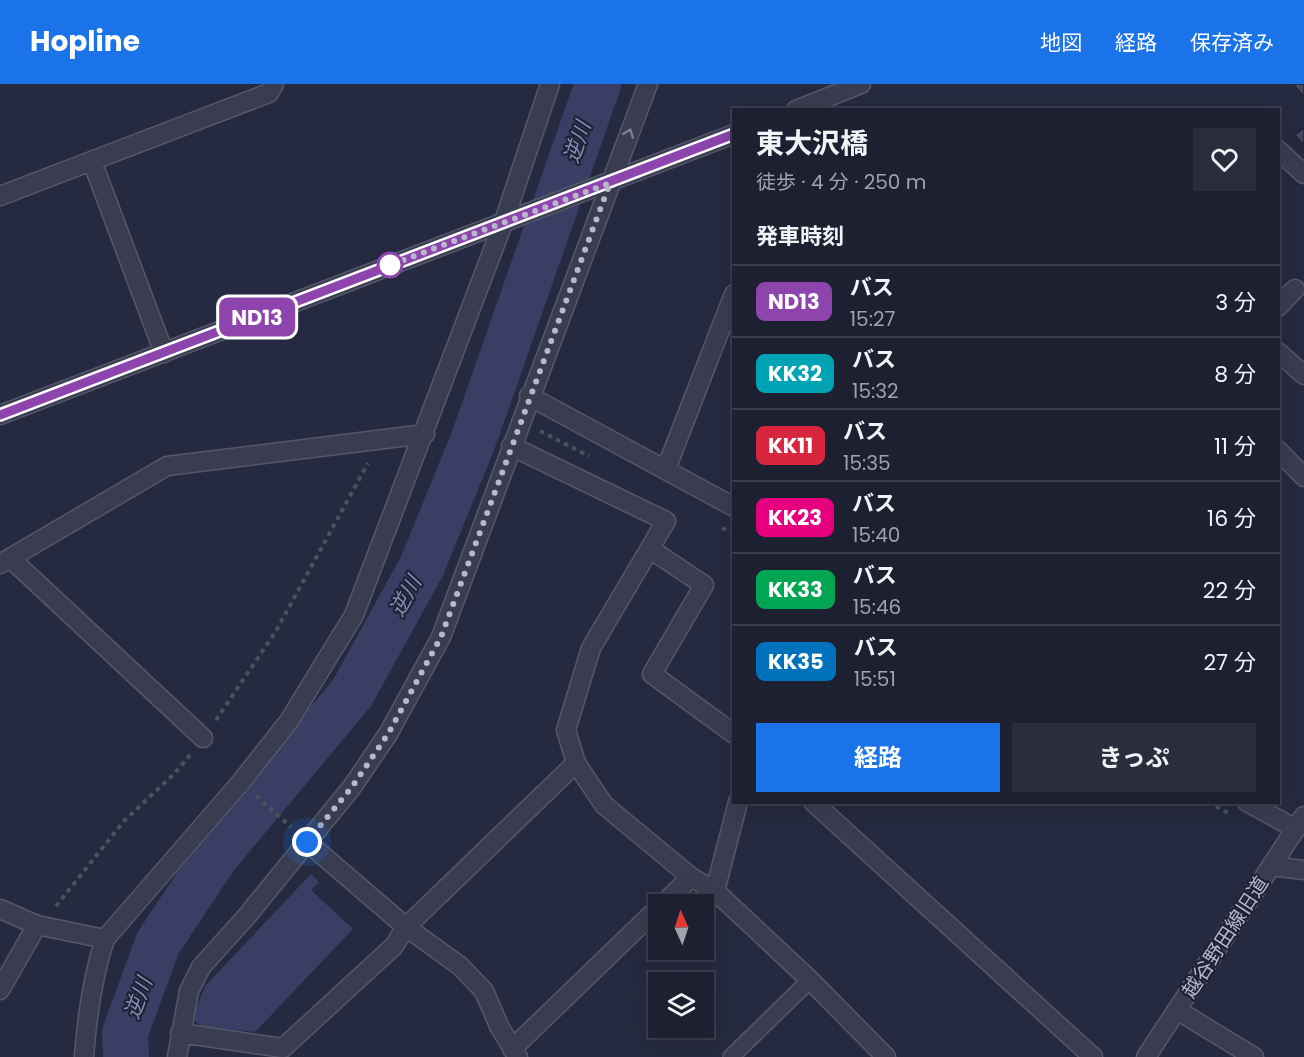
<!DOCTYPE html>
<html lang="ja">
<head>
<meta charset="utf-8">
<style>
	:root { --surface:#1c2030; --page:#292d3c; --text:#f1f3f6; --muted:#a0a3ab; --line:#3a3e4c; --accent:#1a73e8 }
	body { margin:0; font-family:Poppins,"Noto Sans JP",sans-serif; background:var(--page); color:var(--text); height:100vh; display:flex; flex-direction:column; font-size:22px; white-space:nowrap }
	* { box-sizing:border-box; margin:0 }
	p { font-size:20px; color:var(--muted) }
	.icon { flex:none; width:33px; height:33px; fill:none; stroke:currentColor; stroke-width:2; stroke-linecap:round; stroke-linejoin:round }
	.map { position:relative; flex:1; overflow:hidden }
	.panel { position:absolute; left:732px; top:24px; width:548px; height:696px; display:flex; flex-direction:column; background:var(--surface); border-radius:0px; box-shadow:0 6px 24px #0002,0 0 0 2px var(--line) }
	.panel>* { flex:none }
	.badge { padding:0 12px; border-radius:9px; font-size:21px; line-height:39px }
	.needle { width:39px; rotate:357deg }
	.buttons { position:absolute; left:648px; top:810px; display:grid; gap:12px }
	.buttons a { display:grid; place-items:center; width:66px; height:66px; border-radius:0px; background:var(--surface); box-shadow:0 6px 24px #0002,0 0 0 2px var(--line); font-size:30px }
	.you { position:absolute; width:30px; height:30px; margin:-15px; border:4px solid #fff; border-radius:50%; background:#1a73e8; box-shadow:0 0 0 9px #1a73e833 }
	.map>.badge { position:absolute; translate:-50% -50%; box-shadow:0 0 0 3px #fff }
	h2 { padding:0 24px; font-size:22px; line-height:54px }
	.round { display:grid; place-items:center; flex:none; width:63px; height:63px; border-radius:0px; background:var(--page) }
	.headline { display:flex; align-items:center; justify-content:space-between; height:102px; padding:0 24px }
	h1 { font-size:28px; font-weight:700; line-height:45px }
	.primary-button { display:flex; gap:12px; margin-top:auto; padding:12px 24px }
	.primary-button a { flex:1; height:69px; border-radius:0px; background:var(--accent); color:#fff; font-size:24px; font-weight:700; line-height:69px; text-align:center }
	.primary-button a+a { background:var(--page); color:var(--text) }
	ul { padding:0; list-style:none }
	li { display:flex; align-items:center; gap:18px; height:72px; padding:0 24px; border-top:2px solid var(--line) }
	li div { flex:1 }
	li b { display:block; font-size:22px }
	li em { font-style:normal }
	li .badge { min-width:66px; font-weight:700; text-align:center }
	header { display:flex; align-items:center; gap:36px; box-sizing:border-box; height:84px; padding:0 30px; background:var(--accent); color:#fff }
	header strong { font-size:28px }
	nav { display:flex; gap:33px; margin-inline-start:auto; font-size:21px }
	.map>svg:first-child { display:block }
</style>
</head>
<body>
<header>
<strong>Hopline</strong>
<nav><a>地図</a><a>経路</a><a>保存済み</a></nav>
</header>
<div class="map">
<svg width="1304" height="973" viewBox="0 0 1304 973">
	<rect width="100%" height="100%" fill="#262a40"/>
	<path fill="#393e65" d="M 311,790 L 319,798 L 311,806 L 353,845 L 255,948 L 203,943 L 195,937 L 194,929 L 206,901 Z"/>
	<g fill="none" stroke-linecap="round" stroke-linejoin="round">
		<path stroke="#393e65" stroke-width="46" d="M 126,973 L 125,949 L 158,859 L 215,773 L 352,609 L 422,482 L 473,357 L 598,0"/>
	</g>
	<path fill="#454962" stroke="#212437" stroke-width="1.5" d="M 1293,0 L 1304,0 L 1304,13 Z
		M 1304,44 L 1304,61 L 1295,51 Z"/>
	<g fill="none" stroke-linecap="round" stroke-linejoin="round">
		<g stroke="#55586a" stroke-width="18">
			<path id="service" d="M 731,973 L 810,896"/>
		</g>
		<g stroke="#55586a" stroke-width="21">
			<path id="minor" d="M 1278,66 L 1304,90
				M 92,77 L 164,269
				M 0,112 L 269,9 L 274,0
				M 1278,223 L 1295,205
				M 1278,268 L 1304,291
				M 529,312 L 734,423
				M 511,362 L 666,437 L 591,564 L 566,646 L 576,679 L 604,721 L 691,793 L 715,807 L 810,896 L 886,973
				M 1278,366 L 1304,393
				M 666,385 L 734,210
				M 650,465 L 704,501 L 652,590 L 734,650
				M 10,474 L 203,654
				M 0,480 L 167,382 L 425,350
				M 813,718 L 1093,973
				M 1247,718 L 1296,745
				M 307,758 L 406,843 L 460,882 L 484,907 L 500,944 L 518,973
				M 1271,782 L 1304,786
				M 715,807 L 738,718
				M 663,820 L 691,793
				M 0,825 L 37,841 L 105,855
				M 1177,926 L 1254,973
				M 180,949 L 283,964 L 394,862 L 406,843 L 576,679
				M 512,965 L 658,824
				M 84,973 C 87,932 92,894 105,855 L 241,698 L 289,637 L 354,531 L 504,137 L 550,0
				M 177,973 L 189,907 L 201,883 L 246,833 L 352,703 L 388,650 L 441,553 L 648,0"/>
		</g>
		<g stroke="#55586a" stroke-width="21">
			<path id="tertiary" d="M 796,26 L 861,0
				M 0,331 L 734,50
				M 0,906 L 37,841
				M 1146,973 L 1304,732"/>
		</g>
		<path stroke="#46545e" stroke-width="4" stroke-dasharray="4.5 4.5" stroke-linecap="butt" d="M 540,347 L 589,372
			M 722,444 L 734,450
			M 216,636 L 276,547 L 368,379
			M 256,712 L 291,743
			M 1208,718 L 1228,729
			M 56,822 L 124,737 L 175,689 L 190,671"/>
		<use href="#service" stroke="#3a3d50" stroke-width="15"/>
		<use href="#minor" stroke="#3a3d50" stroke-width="18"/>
		<use href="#tertiary" stroke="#3a3d50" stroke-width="18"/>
	</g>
	<defs><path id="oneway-chevron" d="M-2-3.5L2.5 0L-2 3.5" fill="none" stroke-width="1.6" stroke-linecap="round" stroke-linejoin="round" transform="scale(1.5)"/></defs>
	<use stroke="#7f8193" href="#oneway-chevron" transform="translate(629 49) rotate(-69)"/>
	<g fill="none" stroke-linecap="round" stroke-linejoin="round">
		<g stroke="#fff" stroke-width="14">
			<path id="line" d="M 0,331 L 734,50"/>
		</g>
		<use href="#line" stroke="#8e44ad" stroke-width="9"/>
		<path stroke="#b7b9ca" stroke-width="6" stroke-dasharray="0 10.8" d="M 307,758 L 352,703 L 388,650 L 441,553 L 610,99 L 390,181"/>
	</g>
	<circle fill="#fff" stroke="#8e44ad" stroke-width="3" cx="390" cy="181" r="12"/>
	<g text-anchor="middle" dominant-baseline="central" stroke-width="4.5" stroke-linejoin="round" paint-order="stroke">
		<g font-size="20" fill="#b7b9ca" stroke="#1f2235">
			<text transform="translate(1225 853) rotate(-57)">越谷野田線旧道</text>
		</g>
		<g font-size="21" font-style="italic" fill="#868db6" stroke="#1f2235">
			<text transform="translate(577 58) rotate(-71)">逆川</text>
			<text transform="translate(405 512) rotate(-61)">逆川</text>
			<text transform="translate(138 914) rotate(-70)">逆川</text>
		</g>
	</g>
</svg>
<div class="buttons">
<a><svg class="needle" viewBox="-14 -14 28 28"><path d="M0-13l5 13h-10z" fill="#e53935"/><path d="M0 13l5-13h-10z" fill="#a0a3ab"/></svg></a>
<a><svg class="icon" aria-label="layers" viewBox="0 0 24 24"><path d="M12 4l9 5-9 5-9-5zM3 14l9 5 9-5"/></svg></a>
</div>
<div class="you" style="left:307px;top:758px"></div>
<b class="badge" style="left:257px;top:233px;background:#8e44ad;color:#fff">ND13</b>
<section class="panel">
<div class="headline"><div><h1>東大沢橋</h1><p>徒歩 · 4 分 · 250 m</p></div><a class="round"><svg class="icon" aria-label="heart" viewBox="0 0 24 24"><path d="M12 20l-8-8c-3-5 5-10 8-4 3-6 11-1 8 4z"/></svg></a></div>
<h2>発車時刻</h2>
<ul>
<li><span class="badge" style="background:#8e44ad;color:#fff">ND13</span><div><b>バス</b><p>15:27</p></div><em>3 分</em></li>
<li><span class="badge" style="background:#00a3b4;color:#fff">KK32</span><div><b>バス</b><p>15:32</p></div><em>8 分</em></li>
<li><span class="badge" style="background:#d7263d;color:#fff">KK11</span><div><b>バス</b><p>15:35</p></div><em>11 分</em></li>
<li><span class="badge" style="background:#e6007e;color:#fff">KK23</span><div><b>バス</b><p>15:40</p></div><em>16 分</em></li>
<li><span class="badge" style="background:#00a651;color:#fff">KK33</span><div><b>バス</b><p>15:46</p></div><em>22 分</em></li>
<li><span class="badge" style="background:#0072bc;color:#fff">KK35</span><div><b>バス</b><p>15:51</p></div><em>27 分</em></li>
</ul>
<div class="primary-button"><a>経路</a><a>きっぷ</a></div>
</section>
</div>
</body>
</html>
